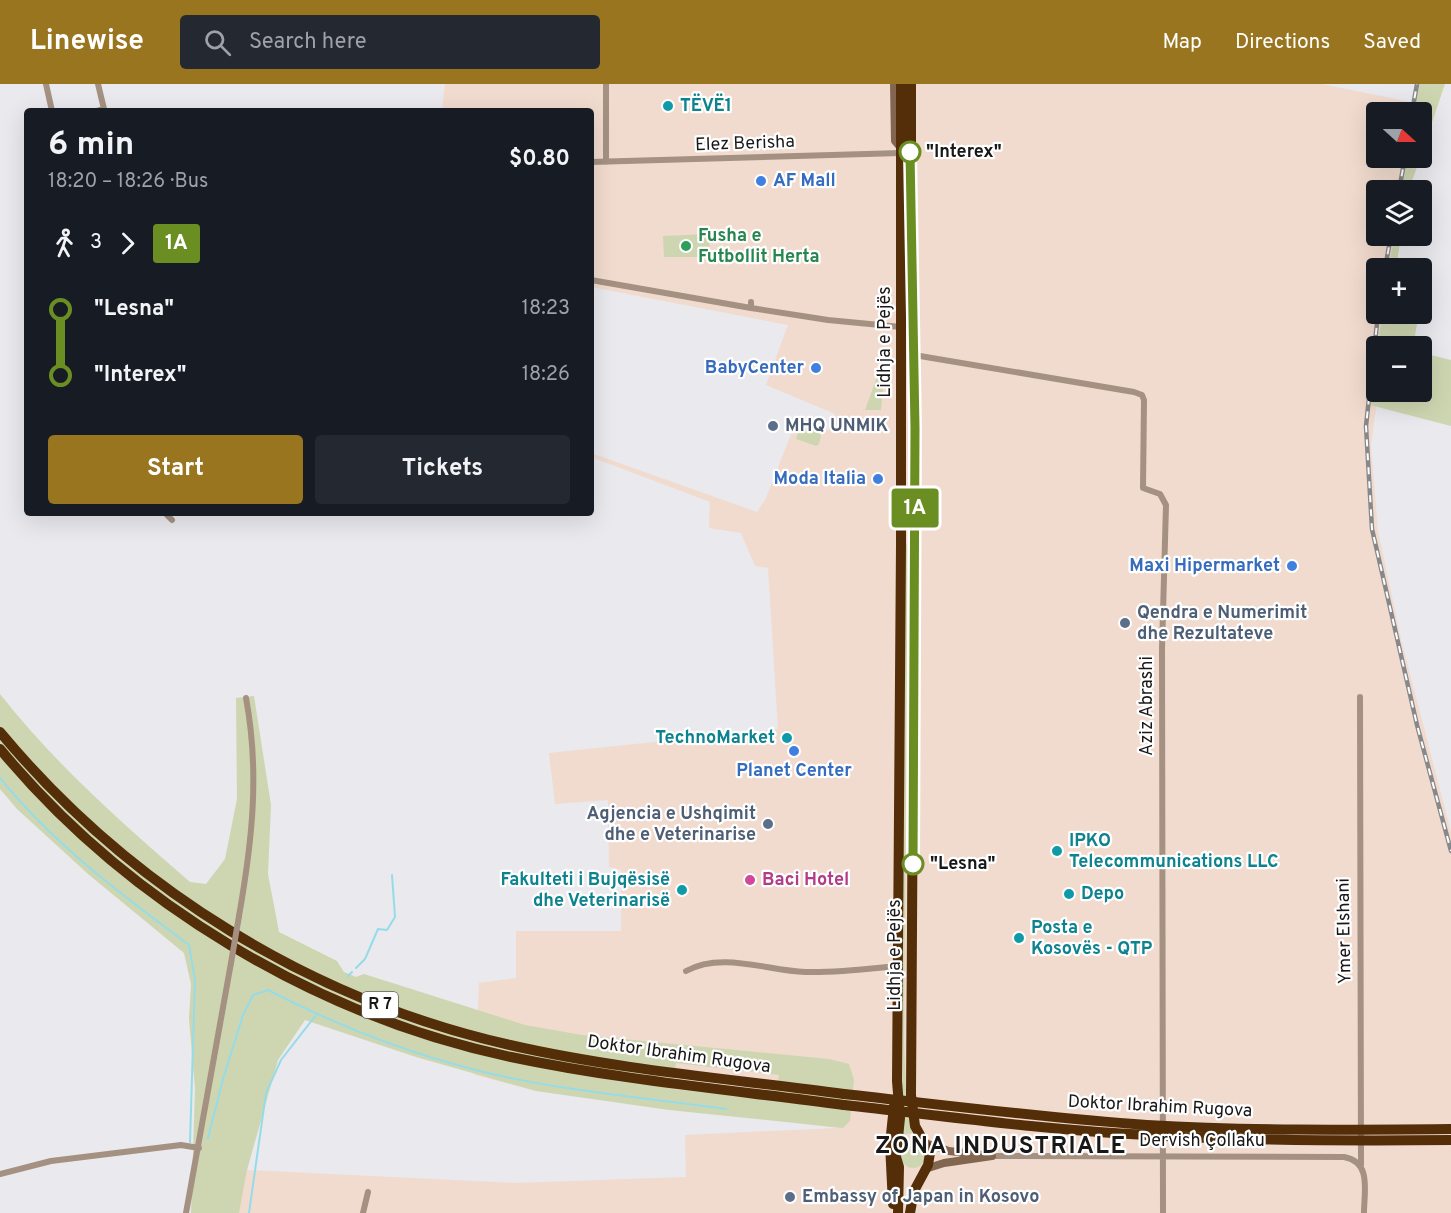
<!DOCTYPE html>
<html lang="en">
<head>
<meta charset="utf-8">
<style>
	:root { --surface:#171b24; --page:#242831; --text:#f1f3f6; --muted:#9ea1a6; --accent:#997520 }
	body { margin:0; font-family:Overpass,sans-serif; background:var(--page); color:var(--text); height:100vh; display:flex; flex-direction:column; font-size:22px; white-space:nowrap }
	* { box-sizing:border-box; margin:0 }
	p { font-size:20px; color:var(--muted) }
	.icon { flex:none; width:33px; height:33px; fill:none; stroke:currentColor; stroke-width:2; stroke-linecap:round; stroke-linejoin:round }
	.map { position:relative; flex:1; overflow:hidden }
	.details { position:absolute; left:24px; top:24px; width:570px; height:408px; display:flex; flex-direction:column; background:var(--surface); border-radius:6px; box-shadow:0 6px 24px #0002 }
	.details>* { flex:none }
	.badge { padding:0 12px; border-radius:4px; font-size:21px; line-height:39px }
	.needle { width:39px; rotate:111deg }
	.controls { position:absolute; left:1366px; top:18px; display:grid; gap:12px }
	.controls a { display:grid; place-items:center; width:66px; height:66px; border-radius:6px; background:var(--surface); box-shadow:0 6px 24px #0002; font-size:30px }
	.map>.badge { position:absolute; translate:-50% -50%; box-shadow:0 0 0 3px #fff }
	.legs { display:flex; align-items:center; gap:9px; height:66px; padding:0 24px; font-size:20px }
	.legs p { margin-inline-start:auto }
	.summary { display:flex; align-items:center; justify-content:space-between; height:102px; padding:0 24px }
	h1 { font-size:33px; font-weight:700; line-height:45px }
	.button { display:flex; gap:12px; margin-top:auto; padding:12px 24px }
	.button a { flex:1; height:69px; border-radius:6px; background:var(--accent); color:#fff; font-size:24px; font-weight:700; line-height:69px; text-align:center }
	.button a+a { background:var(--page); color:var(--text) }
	ul { padding:0 24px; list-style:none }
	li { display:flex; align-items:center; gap:21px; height:66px; font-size:22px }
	li i { display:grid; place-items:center; width:9px; height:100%; margin:0 8px; background:currentColor }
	li i::after { content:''; width:15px; height:15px; margin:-8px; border:4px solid; border-radius:50%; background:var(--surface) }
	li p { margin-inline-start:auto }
	li:first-child i { background:linear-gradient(#0000 50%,currentColor 0) }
	li:last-child i { background:linear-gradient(currentColor 50%,#0000 0) }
	header { display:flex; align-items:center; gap:36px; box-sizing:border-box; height:84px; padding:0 30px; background:var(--accent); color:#fff }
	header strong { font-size:28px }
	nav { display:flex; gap:33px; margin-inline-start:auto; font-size:21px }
	.search { width:420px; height:54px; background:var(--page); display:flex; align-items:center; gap:15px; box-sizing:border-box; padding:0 21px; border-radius:6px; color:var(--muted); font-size:22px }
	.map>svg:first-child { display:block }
</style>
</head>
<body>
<header>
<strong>Linewise</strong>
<div class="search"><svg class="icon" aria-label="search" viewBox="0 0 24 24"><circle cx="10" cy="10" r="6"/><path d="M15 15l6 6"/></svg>Search here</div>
<nav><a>Map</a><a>Directions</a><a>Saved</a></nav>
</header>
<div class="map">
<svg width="1451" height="1129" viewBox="0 0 1451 1129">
	<rect width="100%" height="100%" fill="#e9e9ee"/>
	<path fill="#f1dbce" d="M 445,0 L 1322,0 L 1415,19 L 1414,28 L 1377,28 L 1377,74 L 1409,74 L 1405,106 L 1377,106 L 1377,152 L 1399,152 L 1395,184 L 1377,184 L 1377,230 L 1389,230 L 1384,262 L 1377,262 L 1378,308 L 1371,362 L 1378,447 L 1401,555 L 1451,748 L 1451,1129 L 238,1129 L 247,1086 L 515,1099 L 686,1093 L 685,1051 L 837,1044 L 536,1007 L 475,991 L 479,899 L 516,894 L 516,847 L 621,847 L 621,786 L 609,783 L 608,716 L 555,720 L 549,669 L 778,645 L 768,484 L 755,482 L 741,449 L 709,444 L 710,418 L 591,373 L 591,369 L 757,428 L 766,414 L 797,335 L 828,347 L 835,330 L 766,301 L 788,241 L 591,203 L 591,27 L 442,27 Z"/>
	<path fill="#ced6b1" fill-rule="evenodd" d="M 1416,0 L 1445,0 L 1422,68 L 1422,28 L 1412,28 Z
		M 1406,74 L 1420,74 L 1409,106 L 1401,106 Z
		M 709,150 L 710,173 L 664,173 L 663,152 Z
		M 1394,152 L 1401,152 L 1396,184 L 1389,184 Z
		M 1382,230 L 1419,230 L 1413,262 L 1378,262 Z
		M 886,268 L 881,326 L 865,326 Z
		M 1377,268 L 1377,308 L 1422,308 L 1422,269 L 1451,276 L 1451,342 L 1370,321 Z
		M 803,340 L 822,347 L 819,360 L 816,362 L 796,355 L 800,342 Z
		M 905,454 L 908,465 L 904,959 L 907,1027 L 912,1049 L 903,1051 L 901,971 Z
		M 0,610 C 56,681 122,739 190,798 L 206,800 L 225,775 L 237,715 L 236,614 L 254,612 L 271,721 L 268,790 L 279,848 L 337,877 L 344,888 L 356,893 L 364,890 L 525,941 L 582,951 L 829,975 L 849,980 L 854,996 L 850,1037 L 843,1044 L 669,1026 L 536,1007 L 416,973 L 305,936 L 278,976 L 247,1086 L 239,1129 L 191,1129 L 195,1005 L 189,935 L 191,900 L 184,869 L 88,790 L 17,725 L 0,705 ZM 676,979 L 779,991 L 775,1016 L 673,1005 Z
		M901 1072a12 12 0 1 1 24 0a12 12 0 1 1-24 0Z"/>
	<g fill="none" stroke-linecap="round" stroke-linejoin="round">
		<path stroke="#95dce8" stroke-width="2" d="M 0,694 C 53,760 122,811 189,861 L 195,896 L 190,1058
			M 356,884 L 365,875 L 378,845 L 387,846 L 395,833 L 392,791
			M 348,892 L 352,888
			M 208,1054 L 223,995 L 243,931 L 253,911 L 268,906 C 330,938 397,965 464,983 C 549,1006 639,1013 726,1025
			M 249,1129 L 266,1009 L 281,976 L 316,931"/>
		<path stroke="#a49181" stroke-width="6" d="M 46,0 L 52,27
			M 606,0 L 606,78
			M 97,27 L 104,25 L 98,0
			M 591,78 L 901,69
			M 591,196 L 751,224
			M 751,218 L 751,224 L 828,236 L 901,243
			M 914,271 L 1134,308 L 1142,311 L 1144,316 L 1143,404 L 1160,410 L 1166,421 L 1162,565 L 1163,1129
			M 165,429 L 172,436
			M 1360,613 L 1361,1081
			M 239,832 C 252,758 260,689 246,614
			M 686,887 C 722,867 768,887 805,888 C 836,889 867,885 898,882
			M 992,1072 L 1344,1073 C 1372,1078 1364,1107 1364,1129
			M 0,1090 L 51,1077 L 181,1061 L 199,1064
			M 186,1129 L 231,879
			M 363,1129 L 368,1108"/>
		<path stroke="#82664f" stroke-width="8" d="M 894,0 L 895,57 L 901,64
			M 925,1059 L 949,1067 L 983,1071
			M 925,1085 L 944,1079 L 992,1072"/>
		<path stroke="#532e08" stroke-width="10" d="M 0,648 C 130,804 311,916 510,961 C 619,986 733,995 844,1010
			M 0,665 C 127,818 316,932 511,973 C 620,996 733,1006 844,1021
			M 893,1120 L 890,1060 L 894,1022
			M 898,1129 L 899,1083 L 896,1073 L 900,1034 L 897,997 L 901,461 L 901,0
			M 910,1129 L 914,1107 L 928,1081 L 930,1069 L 915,1042 L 911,1011 L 915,344 L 911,153 L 911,0"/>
		<g stroke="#88888b" stroke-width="4.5">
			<path id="rail" d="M 1412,28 L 1417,0
				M 1399,106 L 1405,74
				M 1385,184 L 1391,152
				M 1378,230 L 1366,342 L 1372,445 L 1417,641 L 1451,767"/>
		</g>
		<use href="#rail" stroke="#fff" stroke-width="2" stroke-dasharray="7" stroke-linecap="butt"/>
		<path stroke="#a49181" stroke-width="6" d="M 231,879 L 239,832"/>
		<path stroke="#532e08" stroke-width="10" d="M 844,1010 C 945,1021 1045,1034 1147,1041 C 1248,1047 1349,1046 1451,1045
			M 844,1021 C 945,1032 1045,1046 1147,1051 C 1248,1057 1349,1057 1451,1056"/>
	</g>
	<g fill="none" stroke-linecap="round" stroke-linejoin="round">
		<g stroke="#fff" stroke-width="14">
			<path id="line-1" d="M 910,68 L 915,344 L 913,780"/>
		</g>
		<use href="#line-1" stroke="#6b8e23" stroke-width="9"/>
	</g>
	<g fill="#0f9aa8" stroke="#fff" stroke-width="2">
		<circle cx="668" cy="22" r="6"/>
		<circle cx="787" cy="654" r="6"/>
		<circle cx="1057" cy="767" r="6"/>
		<circle cx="682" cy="806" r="6"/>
		<circle cx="1069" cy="810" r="6"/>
		<circle cx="1019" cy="854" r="6"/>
	</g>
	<g fill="#fff" stroke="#6b8e23" stroke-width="3">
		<circle cx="910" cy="68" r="10"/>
		<circle cx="913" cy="780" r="10"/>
	</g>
	<g fill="#3f7fe0" stroke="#fff" stroke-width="2">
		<circle cx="761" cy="97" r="6"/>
		<circle cx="816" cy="284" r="6"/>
		<circle cx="878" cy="395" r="6"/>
		<circle cx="1292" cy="482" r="6"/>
		<circle cx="794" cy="667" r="6"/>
	</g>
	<circle fill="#2e9e5b" stroke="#fff" stroke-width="2" cx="686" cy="162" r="6"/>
	<g fill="#5c6f8a" stroke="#fff" stroke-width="2">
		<circle cx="773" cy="342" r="6"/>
		<circle cx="1125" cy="539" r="6"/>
		<circle cx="768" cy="740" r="6"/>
		<circle cx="790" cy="1113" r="6"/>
	</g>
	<circle fill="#d1479c" stroke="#fff" stroke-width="2" cx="750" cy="796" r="6"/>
	<g text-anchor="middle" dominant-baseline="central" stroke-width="4.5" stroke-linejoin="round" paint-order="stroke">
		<rect fill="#fff" stroke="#5d5d5e" stroke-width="1.5" x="362" y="908" width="36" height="26" rx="4.5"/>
		<g font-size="16" font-weight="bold" fill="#181819">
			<text x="380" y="921">R 7</text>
		</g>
		<g font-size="18" font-weight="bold" fill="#0d838f" stroke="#fff" text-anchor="start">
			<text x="680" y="22">TËVË1</text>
			<text x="775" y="654" text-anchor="end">TechnoMarket</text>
			<text x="1069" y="757">IPKO<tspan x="1069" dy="21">Telecommunications LLC</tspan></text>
			<text x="670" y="796" text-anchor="end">Fakulteti i Bujqësisë<tspan x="670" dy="21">dhe Veterinarisë</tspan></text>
			<text x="1081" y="810">Depo</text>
			<text x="1031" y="844">Posta e<tspan x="1031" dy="21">Kosovës - QTP</tspan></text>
		</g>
		<g font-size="18" fill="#181819" stroke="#fff">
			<text transform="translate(745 60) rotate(-2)">Elez Berisha</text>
			<text transform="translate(885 258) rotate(-90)">Lidhja e Pejës</text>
			<text transform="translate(1147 622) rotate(-90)">Aziz Abrashi</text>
			<text transform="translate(1345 847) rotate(-91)">Ymer Elshani</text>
			<text transform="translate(895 871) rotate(-90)">Lidhja e Pejës</text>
			<text transform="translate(679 971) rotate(8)">Doktor Ibrahim Rugova</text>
			<text transform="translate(1160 1023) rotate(3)">Doktor Ibrahim Rugova</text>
			<text x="1202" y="1057">Dervish Çollaku</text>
		</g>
		<g font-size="18" font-weight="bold" fill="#181819" stroke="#fff" text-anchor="start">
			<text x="926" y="68">"Interex"</text>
			<text x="930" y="780">"Lesna"</text>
		</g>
		<g font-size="18" font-weight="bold" fill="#366cbe" stroke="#fff" text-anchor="end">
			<text x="773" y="97" text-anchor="start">AF Mall</text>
			<text x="804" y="284">BabyCenter</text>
			<text x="866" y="395">Moda Italia</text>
			<text x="1280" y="482">Maxi Hipermarket</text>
			<text x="794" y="687" text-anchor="middle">Planet Center</text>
		</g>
		<g font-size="18" font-weight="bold" fill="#27864d" stroke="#fff" text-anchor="start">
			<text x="698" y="152">Fusha e<tspan x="698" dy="21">Futbollit Herta</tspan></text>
		</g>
		<g font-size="18" font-weight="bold" fill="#4e5e75" stroke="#fff" text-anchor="start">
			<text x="785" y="342">MHQ UNMIK</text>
			<text x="1137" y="529">Qendra e Numerimit<tspan x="1137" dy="21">dhe Rezultateve</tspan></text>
			<text x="756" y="730" text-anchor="end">Agjencia e Ushqimit<tspan x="756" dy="21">dhe e Veterinarise</tspan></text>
			<text x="802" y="1113">Embassy of Japan in Kosovo</text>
		</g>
		<g font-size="18" font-weight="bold" fill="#b23c85" stroke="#fff" text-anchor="start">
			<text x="762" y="796">Baci Hotel</text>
		</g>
		<g font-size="24" font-weight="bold" letter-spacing="1.5" fill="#181819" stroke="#fff">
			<text x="1001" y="1063">ZONA INDUSTRIALE</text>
		</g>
	</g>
</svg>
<div class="controls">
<a><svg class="needle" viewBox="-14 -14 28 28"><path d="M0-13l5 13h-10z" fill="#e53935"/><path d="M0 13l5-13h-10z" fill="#9ea1a6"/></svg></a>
<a><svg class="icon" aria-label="layers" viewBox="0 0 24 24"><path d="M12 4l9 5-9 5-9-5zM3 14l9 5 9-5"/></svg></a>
<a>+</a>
<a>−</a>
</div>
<b class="badge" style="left:915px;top:424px;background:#6b8e23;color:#fff">1A</b>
<section class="details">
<div class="summary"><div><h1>6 min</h1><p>18:20 – 18:26 · Bus</p></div><b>$0.80</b></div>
<div class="legs"><svg class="icon" aria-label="walk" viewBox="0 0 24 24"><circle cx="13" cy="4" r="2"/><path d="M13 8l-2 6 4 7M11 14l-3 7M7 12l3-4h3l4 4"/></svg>3<svg class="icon" aria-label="forward" viewBox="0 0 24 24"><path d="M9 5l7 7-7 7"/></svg><b class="badge" style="background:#6b8e23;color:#fff">1A</b></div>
<ul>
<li><i style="color:#6b8e23"></i><b>&quot;Lesna&quot;</b><p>18:23</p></li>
<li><i style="color:#6b8e23"></i><b>&quot;Interex&quot;</b><p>18:26</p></li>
</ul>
<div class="button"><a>Start</a><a>Tickets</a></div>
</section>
</div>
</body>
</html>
